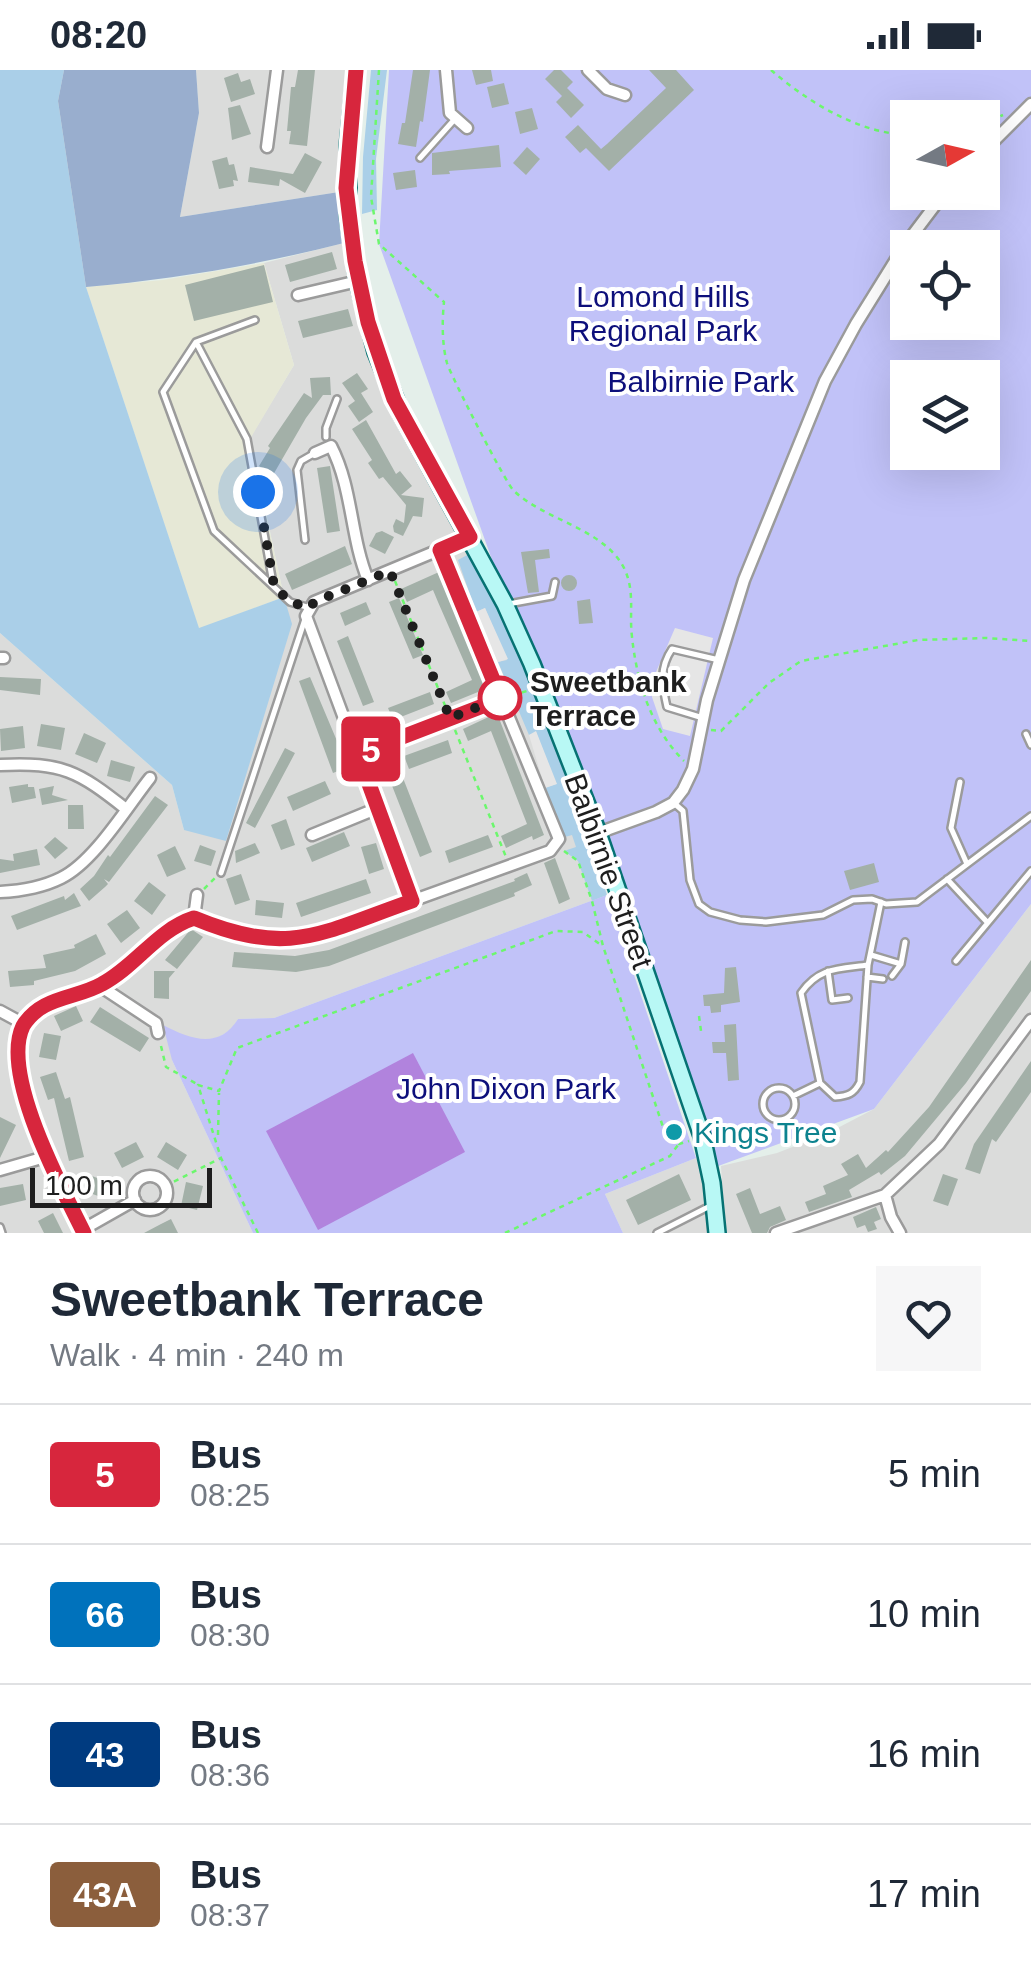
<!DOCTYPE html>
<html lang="en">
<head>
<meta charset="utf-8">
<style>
	:root { --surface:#fff; --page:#f6f6f7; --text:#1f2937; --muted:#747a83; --line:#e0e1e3 }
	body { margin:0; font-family:Helvetica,sans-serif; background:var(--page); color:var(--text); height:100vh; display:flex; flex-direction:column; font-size:38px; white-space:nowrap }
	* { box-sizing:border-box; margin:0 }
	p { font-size:32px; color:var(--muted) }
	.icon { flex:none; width:55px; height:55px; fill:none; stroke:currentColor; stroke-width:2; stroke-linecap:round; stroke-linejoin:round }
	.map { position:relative; height:1163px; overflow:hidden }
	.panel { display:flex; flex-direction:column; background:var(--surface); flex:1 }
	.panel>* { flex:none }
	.badge { padding:0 20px; border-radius:8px; font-size:35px; line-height:65px }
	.needle { width:65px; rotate:82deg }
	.fabs { position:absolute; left:890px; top:30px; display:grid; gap:20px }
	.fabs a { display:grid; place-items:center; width:110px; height:110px; border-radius:0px; background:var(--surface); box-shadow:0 10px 40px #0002; font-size:50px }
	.scale { position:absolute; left:30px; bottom:25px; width:182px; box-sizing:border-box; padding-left:10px; border:5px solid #1e1e1e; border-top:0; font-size:28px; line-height:35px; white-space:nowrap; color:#1e1e1e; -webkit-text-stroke:8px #fff; paint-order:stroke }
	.you { position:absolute; width:50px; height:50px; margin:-25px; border:8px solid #fff; border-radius:50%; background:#1a73e8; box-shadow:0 0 0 15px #1a73e833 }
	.map>.badge { position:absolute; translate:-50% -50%; box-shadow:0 0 0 5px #fff }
	.round { display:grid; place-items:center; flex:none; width:105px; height:105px; border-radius:0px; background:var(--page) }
	.headline { display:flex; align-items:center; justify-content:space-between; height:170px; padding:0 50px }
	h1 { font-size:48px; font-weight:600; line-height:75px }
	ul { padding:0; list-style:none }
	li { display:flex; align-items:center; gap:30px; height:140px; padding:0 50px; border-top:2px solid var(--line) }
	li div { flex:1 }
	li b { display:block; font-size:38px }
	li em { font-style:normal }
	li .badge { min-width:110px; font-weight:700; text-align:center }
	.status { display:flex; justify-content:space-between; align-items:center; height:70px; padding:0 50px; background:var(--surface); direction:ltr }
	.status svg { height:28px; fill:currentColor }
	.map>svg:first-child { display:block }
</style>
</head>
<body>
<div class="status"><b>08:20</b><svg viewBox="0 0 49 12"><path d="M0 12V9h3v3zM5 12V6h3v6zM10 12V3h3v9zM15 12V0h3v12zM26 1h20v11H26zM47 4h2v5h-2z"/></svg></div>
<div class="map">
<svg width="1031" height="1163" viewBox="0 0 1031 1163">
	<rect width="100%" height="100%" fill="#e4efea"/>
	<path fill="#dbdcdb" d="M 196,0 L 347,0 L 339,84 L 339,122 L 180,147 L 199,43 Z
		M 344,173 L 365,269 L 525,595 L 607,825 L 274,948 L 238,949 L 232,959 L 219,967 L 203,971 L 189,968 L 172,990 L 253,1163 L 0,1163 L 0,563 L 172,715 L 184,760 L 284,527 L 250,368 L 294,295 L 264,193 Z
		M 1031,834 L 1031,1163 L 725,1163 L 721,1096 L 777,1083 L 826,1064 L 874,1039 Z
		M 696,1088 L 710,1099 L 717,1163 L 623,1163 L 605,1124 Z"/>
	<path fill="#e6e8d6" d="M 264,193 L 294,295 L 250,369 L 284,527 L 199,559 L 86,217 L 163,210 Z"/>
	<path fill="#aacfe8" d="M 0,0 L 64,0 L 58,31 L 86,217 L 199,558 L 284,527 L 292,554 L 226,771 L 184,760 L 172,715 L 0,563 Z
		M 371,0 L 387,0 L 376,89 L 377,140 L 362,144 L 363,87 Z
		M 471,483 L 535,620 L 607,825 L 592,831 L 578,791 L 564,781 L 576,777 L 572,765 L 565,767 L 545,718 L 556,714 L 536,662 L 529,665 L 498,592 L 507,590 L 485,538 L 476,542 L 458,490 Z"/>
	<path fill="#99aece" d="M 64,0 L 196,0 L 199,43 L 180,147 L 339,122 L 344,173 C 258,195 174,209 86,217 L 58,31 Z"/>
	<path fill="#c1c2f8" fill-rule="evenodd" d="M 389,0 L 1031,0 L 1031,834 L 874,1039 L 710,1099 L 379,174 ZM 908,48 L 982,48 L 982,122 L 908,122 ZM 908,178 L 982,178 L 982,252 L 908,252 ZM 908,308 L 982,308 L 982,382 L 908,382 Z
		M 607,825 L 696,1088 L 605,1124 L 623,1163 L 253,1163 L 172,990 L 163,955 C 190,969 219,980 238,949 L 274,948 Z"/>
	<path fill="#b183dd" d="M 413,983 L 465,1082 L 318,1160 L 266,1061 Z"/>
	<path fill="#e6e6e6" d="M 485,538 L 508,589 L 498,592 L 476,542 Z
		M 675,558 L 713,568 L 690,666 L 663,659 L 652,627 L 656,602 Z
		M 536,661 L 557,714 L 545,718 L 529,665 Z"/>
	<path fill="#a3b0a8" d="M 298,0 L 315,0 L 307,76 L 289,74 L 291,61 L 287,61 L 291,17 L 295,17 Z
		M 413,0 L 430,0 L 423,52 L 420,51 L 416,77 L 398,74 L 402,53 L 405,53 Z
		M 472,0 L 491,0 L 493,11 L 476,15 Z
		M 554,0 L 561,0 L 573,12 L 567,18 L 584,35 L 571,48 L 556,32 L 562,26 L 545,9 Z
		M 649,0 L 676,0 L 694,20 L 609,101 L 586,78 L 580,83 L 565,67 L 578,55 L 601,79 L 607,74 L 666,18 Z
		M 238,3 L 241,12 L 250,9 L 255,24 L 231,32 L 224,8 Z
		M 504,13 L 509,34 L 492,38 L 487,17 Z
		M 240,35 L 251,64 L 232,70 L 228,38 Z
		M 532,38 L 538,59 L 520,64 L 515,42 Z
		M 499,75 L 501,97 L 449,101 L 450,104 L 432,105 L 432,83 Z
		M 527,77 L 540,89 L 526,105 L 513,93 Z
		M 305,83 L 322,92 L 305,123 L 280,109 L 279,116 L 248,112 L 250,97 L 293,104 Z
		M 227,87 L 229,95 L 234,94 L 238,111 L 233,110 L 234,116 L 219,119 L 212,91 Z
		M 415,100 L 417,117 L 396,120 L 393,103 Z
		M 332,182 L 337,199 L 290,212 L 285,195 Z
		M 264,195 L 273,232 L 194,251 L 185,215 Z
		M 348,239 L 353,256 L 303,268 L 298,251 Z
		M 357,303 L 368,319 L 361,323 L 373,342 L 359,352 L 348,336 L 355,331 L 342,313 Z
		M 330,307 L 331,325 L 323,325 L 306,348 L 273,405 L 259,396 L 270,378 L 268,376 L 304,323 L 312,328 L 310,308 Z
		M 366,350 L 396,404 L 400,401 L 412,416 L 401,425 L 424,428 L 422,447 L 413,446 L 403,466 L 394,462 L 393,456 L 396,449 L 404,453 L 406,435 L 383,407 L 379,409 L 368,393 L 372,390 L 352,359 Z
		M 330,396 L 340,461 L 327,463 L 317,398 Z
		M 382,461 L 394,467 L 385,484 L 369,476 L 376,463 Z
		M 345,476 L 352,494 L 292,520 L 285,504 Z
		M 549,479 L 550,488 L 535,490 L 539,522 L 528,523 L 521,482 Z
		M 439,502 L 489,621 L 479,625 L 478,622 L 451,633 L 446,622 L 472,610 L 438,532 L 433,520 L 407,532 L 401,519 Z
		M561 513a8 8 0 1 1 16 0a8 8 0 1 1-16 0Z
		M 399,528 L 423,585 L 413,589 L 389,532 Z
		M 590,529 L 593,553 L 579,554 L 577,531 Z
		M 366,532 L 371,544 L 345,556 L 340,543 Z
		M 348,566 L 374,632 L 363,636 L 337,571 Z
		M 0,607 L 41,609 L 40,625 L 0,620 Z
		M 310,607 L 348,697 L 333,703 L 299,611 Z
		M 430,622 L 434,634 L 393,650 L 388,638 Z
		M 497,643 L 544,765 L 533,770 L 532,766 L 506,778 L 501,766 L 527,754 L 491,661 L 468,671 L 463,659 Z
		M 41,654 L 65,658 L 61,680 L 37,676 Z
		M 23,656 L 25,678 L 1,681 L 0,659 Z
		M 84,663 L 106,673 L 97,693 L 75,684 Z
		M 448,670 L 452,683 L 409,699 L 404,686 Z
		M 285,678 L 295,683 L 255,758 L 246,753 Z
		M 111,690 L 135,697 L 130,712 L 107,706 Z
		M 401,703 L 432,782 L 420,787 L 389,708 Z
		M 325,711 L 331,724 L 293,741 L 287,727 Z
		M 28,714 L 28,717 L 34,717 L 36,728 L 12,733 L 9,717 Z
		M 54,716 L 52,725 L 68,730 L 42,735 L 39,719 Z
		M 155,726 L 168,735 L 109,812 L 104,809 L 108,814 L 105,817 L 89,831 L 80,819 L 94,806 L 108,785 L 110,787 Z
		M 68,735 L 83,735 L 84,759 L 68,759 Z
		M 286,749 L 295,775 L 281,780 L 271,755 Z
		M 344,762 L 350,776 L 312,792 L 306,778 Z
		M 488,765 L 493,777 L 449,793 L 445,781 Z
		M 55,767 L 68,778 L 55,789 L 44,777 Z
		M 255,773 L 260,783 L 236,793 L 235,781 Z
		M 376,773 L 384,799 L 369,804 L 361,777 Z
		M 200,775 L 216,781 L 211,796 L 194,791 Z
		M 175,776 L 186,799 L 167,807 L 157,785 Z
		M 37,779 L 40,795 L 0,803 L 0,789 L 14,791 L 13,784 Z
		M 555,788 L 570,829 L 559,834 L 544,793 Z
		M 874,793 L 879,812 L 850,820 L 844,801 Z
		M 527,803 L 532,815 L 514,823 L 515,826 L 329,896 L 296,902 L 232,897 L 234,882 L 295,886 L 329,880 L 515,811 L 514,809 Z
		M 241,804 L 250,830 L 235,835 L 226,809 Z
		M 366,809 L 371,823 L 301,847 L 296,833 Z
		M 149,812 L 166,825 L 152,845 L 134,831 Z
		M 74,823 L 81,836 L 17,860 L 11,846 L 64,826 L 65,830 Z
		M 256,830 L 284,833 L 282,848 L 255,845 Z
		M 127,840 L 140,858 L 121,873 L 107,854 Z
		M 191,859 L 203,867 L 177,899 L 165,890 Z
		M 96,864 L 106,884 L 75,901 L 34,911 L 34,915 L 10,917 L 8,901 L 46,898 L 43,885 L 75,878 L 74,875 Z
		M 1031,890 L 1031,921 L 966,1013 L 905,1086 L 881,1105 L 879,1102 L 849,1120 L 852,1127 L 809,1142 L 805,1132 L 826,1124 L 823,1116 L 848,1105 L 841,1094 L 858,1084 L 866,1098 L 886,1080 L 888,1082 L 929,1037 Z
		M 736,897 L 740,932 L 721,935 L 721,942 L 711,943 L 710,936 L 704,936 L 703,925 L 724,923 L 725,898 Z
		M 154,901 L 175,901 L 169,908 L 169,929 L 154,928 Z
		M 76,936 L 83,951 L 61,961 L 54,946 Z
		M 100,937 L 149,968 L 140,982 L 90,952 Z
		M 736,954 L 739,1010 L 728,1011 L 726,983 L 713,983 L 712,972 L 725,972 L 724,955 Z
		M 44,963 L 61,966 L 56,990 L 39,987 Z
		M 1031,991 L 1031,1022 L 996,1072 L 992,1069 L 980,1104 L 965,1099 L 974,1074 Z
		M 56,1002 L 65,1029 L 70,1027 L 84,1087 L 69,1091 L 54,1028 L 48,1030 L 40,1007 Z
		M 0,1047 L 16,1055 L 0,1088 Z
		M 136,1072 L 144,1087 L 122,1098 L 114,1083 Z
		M 166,1072 L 187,1085 L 178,1100 L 157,1087 Z
		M 87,1104 L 110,1113 L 104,1128 L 81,1120 Z
		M 679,1104 L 691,1130 L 638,1155 L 626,1130 Z
		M 943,1104 L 958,1109 L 948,1136 L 933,1131 Z
		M 186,1112 L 203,1116 L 197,1140 L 181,1136 Z
		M 23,1114 L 26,1130 L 0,1136 L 0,1118 Z
		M 750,1118 L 760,1144 L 780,1136 L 786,1150 L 770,1157 L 767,1163 L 752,1163 L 736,1124 Z
		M 876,1137 L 881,1149 L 874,1152 L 877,1159 L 868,1162 L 865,1155 L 857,1158 L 853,1147 Z
		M 53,1143 L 63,1163 L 44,1163 L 38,1151 Z
		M 171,1149 L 178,1163 L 144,1163 L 161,1154 Z"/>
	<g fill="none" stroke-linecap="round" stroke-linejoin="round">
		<g stroke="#9b9b9b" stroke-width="10">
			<path id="service" d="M 420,88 L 454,50
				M 255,250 L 196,272 L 163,322 L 214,461 L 290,532 L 310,538
				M 196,272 L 247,369 L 273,513
				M 326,367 L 326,358 L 337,329
				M 305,470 L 297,400 L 301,391 L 315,383
				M 508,534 L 552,526 L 555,512
				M 703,648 L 667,637 C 662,615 659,598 672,579 L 719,590
				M 1026,664 L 1031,675
				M 960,712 L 951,758 L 967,794
				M 675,734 L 683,741 L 690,810 L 699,834 L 710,842 L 740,850 L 766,852 L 823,845 L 853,830 L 872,829 L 886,834 L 917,832 L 1031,746
				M 221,803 L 305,549
				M 947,809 L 987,852
				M 871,885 L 901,894
				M 956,891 L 1031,801
				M 868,895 C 839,899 819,897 801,923 L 820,1013 L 835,1027 C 848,1026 854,1024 860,1012 L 868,895 L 881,832
				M 828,901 L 832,930 L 848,928
				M 892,906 L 901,894 L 905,872
				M 867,907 L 883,909
				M763 1034a16 16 0 1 1 32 0a16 16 0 1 1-32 0Z
				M 793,1026 L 820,1013
				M 0,1157 L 2,1163
				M 657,1163 L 712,1135"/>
		</g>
		<g stroke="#9b9b9b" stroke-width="15">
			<path id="minor" d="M 446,0 L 450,43 L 467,58
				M 588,0 L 607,19 L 625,25
				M 267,77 L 277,0
				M 982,83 L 1031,34
				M 298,225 L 358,211
				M 315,383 L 331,376 C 353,419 350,466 368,510
				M 0,588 L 4,588
				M 358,685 L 501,629
				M 0,695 C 62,692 78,701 126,739
				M 598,763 L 656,742 L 673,733 L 683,720 L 693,699 L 707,630 L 744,510 L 825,311 L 856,254 L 905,175 L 945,122
				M 312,765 L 378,738
				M 0,822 C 20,821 43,817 61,808 C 94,792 127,737 150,708
				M 412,831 L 306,546 L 314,532 L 470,467
				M 194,848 L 197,825
				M 100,916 L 156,953 L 158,963
				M 0,941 L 24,954
				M 0,1100 L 45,1087
				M133 1123a17 17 0 1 1 34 0a17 17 0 1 1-34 0Z
				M 885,1125 L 891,1147 L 900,1163
				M 82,1160 L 135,1130
				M 84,1163 C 62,1118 0,1004 24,956 C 41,926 76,928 102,914 C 136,896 157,860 194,848 C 238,866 275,875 323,863 L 550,781 L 559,769 L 440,480
				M 776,1163 L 885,1125 L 939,1074 L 1031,950"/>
		</g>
		<g stroke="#067273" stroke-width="20">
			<path id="secondary" d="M 356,0 L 348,78 L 348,144 L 358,211 L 376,282 L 401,343 L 505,534 L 532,594 L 598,763 L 702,1066 L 712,1113 L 717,1163"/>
		</g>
		<path stroke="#6cf76d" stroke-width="2.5" stroke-dasharray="5 5" stroke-linecap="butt" d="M 379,0 L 371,127 L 379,174 L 444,232 C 442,251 442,275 447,293 C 451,306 506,414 514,421 C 546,451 606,459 625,500 C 635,523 629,543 632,567 C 637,613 651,658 684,691
			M 771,0 C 808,32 858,63 908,65
			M 982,54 L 1003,45
			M 395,511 L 446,638
			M 512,625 L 527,621
			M 455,660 L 506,787
			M 711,660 L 721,661 L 769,613 L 801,591 L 918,570 L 986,568 L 1031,571
			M 564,781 L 578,791 L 592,831 L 603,876 L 665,1063 L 679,1074 L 689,1071
			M 204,819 L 216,807
			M 699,946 L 701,961
			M 161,976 L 166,997 L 197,1014
			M 218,1065 L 219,1023
			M 165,1116 L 221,1088
			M 258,1163 L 221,1088 L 198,1015 L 219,1021 L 237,978 L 556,861 L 583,862 L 601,875
			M 505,1163 L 670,1086 L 678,1075"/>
		<use href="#service" stroke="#fff" stroke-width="5"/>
		<use href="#minor" stroke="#fff" stroke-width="10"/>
		<use href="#secondary" stroke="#b8f8f5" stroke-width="15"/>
	</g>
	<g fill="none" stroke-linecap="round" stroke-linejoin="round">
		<g stroke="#fff" stroke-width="22">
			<path id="line" d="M 84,1163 C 62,1118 0,1004 23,956 C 41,926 76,929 102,914 C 136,896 157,860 194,848 C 290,888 320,863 412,831 L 358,684 L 501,629 L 440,480 L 470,467 L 394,329 L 368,252 L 355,191 L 346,118 L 356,0"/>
		</g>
		<use href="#line" stroke="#d7263d" stroke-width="15"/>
		<path stroke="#1e1e1e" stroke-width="10" stroke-dasharray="0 18" d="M 258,422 L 274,516 L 290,532 L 310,538 L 314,532 L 390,501 L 450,648 L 500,628"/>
	</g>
	<circle fill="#fff" stroke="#d7263d" stroke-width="5" cx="500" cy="628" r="20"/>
	<circle fill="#0f9aa8" stroke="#fff" stroke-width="4" cx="674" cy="1062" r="10"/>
	<g text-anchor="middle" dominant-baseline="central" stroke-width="8" stroke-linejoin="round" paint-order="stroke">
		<g font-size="30" fill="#0d0f7b" stroke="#fff">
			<text x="663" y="226">Lomond Hills<tspan x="663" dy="34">Regional Park</tspan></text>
			<text x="701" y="311">Balbirnie Park</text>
			<text x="506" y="1018">John Dixon Park</text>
		</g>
		<g font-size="30" font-weight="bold" fill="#1e1e1e" stroke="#fff" text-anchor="start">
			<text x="530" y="611">Sweetbank<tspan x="530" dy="34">Terrace</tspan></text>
		</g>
		<g font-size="30" fill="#1e1e1e" stroke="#fff">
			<text transform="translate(609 801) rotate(70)">Balbirnie Street</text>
		</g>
		<g font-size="30" fill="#0d838f" stroke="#fff" text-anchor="start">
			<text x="694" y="1062">Kings Tree</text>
		</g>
	</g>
</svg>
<div class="fabs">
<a><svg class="needle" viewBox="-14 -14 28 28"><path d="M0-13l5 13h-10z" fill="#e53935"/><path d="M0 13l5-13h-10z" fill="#747a83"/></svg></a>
<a><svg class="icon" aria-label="locate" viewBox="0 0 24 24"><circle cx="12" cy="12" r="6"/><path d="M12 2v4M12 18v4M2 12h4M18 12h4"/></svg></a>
<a><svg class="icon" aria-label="layers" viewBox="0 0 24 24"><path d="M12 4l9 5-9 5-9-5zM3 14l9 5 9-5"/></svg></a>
</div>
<div class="scale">100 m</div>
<div class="you" style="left:258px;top:422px"></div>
<b class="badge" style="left:371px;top:679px;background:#d7263d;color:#fff">5</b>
</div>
<section class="panel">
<div class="headline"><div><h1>Sweetbank Terrace</h1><p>Walk · 4 min · 240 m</p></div><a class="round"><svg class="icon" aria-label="heart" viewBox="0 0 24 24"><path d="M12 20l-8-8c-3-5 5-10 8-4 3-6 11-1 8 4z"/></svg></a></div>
<ul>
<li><span class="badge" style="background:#d7263d;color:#fff">5</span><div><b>Bus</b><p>08:25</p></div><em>5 min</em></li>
<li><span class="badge" style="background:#0072bc;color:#fff">66</span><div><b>Bus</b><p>08:30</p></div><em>10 min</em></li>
<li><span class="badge" style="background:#003b80;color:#fff">43</span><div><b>Bus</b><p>08:36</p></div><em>16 min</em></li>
<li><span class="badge" style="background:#8b5e3c;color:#fff">43A</span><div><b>Bus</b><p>08:37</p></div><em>17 min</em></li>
</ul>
</section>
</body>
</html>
